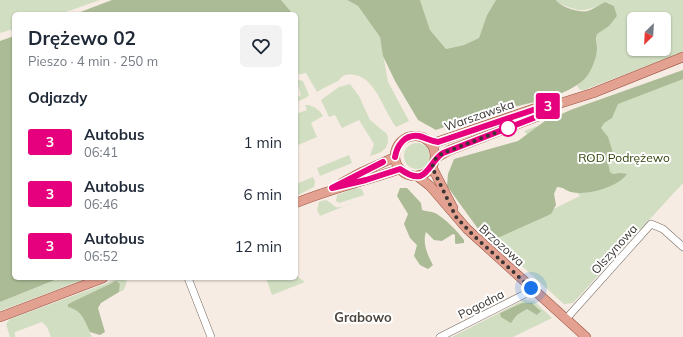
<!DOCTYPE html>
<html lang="pl">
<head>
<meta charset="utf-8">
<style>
	:root { --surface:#fff; --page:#f2f2f3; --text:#1f2937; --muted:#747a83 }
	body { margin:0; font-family:Mulish,sans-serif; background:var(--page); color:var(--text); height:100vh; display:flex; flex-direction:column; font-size:15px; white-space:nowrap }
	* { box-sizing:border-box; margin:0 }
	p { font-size:13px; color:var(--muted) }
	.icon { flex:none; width:22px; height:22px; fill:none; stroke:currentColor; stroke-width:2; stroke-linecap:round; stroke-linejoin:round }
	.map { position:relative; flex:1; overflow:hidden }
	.side { position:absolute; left:12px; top:12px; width:286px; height:268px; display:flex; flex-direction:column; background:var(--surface); border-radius:6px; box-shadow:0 1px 3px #0004 }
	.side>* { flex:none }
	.badge { padding:0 8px; border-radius:3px; font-size:14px; line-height:26px }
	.needle { width:26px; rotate:204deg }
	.controls { position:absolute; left:627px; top:12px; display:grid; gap:8px }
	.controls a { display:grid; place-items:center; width:44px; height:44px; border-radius:6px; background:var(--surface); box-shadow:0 1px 3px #0004; font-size:20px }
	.you { position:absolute; width:20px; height:20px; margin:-10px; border:3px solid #fff; border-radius:50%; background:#1a73e8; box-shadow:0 0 0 6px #1a73e833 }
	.map>.badge { position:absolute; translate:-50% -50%; box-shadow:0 0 0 2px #fff }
	h2 { padding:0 16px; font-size:15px; line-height:36px }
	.round { display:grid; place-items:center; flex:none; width:42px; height:42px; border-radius:6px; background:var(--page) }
	.overview { display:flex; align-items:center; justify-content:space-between; height:68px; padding:0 16px }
	h1 { font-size:19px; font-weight:700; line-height:30px }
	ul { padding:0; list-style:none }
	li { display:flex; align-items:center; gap:12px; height:52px; padding:0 16px }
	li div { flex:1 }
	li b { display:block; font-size:15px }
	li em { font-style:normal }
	li .badge { min-width:44px; font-weight:700; text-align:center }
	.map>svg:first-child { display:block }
</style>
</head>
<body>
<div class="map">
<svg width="683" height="337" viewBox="0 0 683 337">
	<rect width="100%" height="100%" fill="#f7ece3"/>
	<path fill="#d1dec2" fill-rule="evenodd" d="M 0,0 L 100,0 L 60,14 L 14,14 L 14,29 L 0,33 Z
		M 281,0 L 347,0 L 358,6 L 380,37 L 388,82 L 409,121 L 396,127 C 382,109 374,70 346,75 C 340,76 341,80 336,82 C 330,85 323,88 317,92 L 306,73 L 296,75 L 296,14 L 293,14 Z
		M 420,0 L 496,0 L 487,15 L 479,38 L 464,45 L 446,49 L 430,30 Z
		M 556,0 L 683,0 L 683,52 L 584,90 L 580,90 L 577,86 C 587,76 594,64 597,49 C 598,44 595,40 597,33 L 609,26 L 617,16 L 614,6 L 605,2 C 584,13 581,12 558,3 ZM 634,19 L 664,19 L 664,49 L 634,49 Z
		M 683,72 L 683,183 L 573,303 L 564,304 L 492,239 L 580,196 L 524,131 Z
		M 296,79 L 303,81 L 309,95 L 306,98 L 296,102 L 296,98 L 301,95 Z
		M 350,84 L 359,96 L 370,120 L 387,134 C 391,148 382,153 370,156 L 374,144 L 359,120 L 342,128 L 335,115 L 329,117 L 321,100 L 339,87 Z
		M 305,105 C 312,104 320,110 323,116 L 311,123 L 317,137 L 298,145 L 296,141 L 296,114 L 307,110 Z
		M404 156a13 13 0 1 1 26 0a13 13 0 1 1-26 0Z
		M 349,155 L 352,163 L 320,176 L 317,168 Z
		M 313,177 L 315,182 L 314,187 L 296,196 L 296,184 Z
		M 355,188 L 362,189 L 364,195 L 339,203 L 336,201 L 337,195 Z
		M 365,198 L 320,216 L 317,210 L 319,202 L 325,200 C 330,201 332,205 336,207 C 344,209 358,200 365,198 Z
		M 296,271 L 298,277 L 305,282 L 272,295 L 266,278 L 296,278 Z
		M 61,278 L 88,278 L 0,311 L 0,302 Z
		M 121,278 L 127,281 L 124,290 L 119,292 L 120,284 L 116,281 L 68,304 L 68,307 C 84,312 86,323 92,337 L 51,337 L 47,327 L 42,322 L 15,332 L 15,337 L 10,337 L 6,324 L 10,319 Z
		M 524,300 L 534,301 L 552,318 L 513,337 L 452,337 ZM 522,303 L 532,303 L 540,309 L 534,313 L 527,309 L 517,315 L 513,321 L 503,318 L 500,313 Z"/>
	<path fill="#aabb95" d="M 112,0 L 281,0 L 293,14 L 75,14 Z
		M 347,0 L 420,0 L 430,30 L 446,49 L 464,45 L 479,38 L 487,15 L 496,0 L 556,0 C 560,7 580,13 588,11 C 594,9 600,4 605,2 L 614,6 L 617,16 L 609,26 L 597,34 C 595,40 597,42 597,48 C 597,57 592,69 587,76 C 568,100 508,107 480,114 C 465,118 451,125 436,130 L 418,120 L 395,81 L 383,56 L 380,37 L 358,6 Z
		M 14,36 L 14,278 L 60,278 L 0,302 L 0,41 Z
		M 683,70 L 683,79 L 618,104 L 612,118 L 604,123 L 601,128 L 608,137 L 613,153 L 608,163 L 610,172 L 613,174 L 620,173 L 627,174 C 618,187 587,196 571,192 C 566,191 564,187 557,187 L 554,194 L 556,205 L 551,214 L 493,240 L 484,237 L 447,186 L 448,174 L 454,159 L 518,141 L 545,121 L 573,109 Z
		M 400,188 L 407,188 L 421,203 L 422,210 C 427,212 431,211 435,213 C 446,219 457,231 464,240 L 464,243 L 456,244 L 455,243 L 455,235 L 453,234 L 442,241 L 434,240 L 426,232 C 422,243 428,256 433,265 L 428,269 L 420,265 L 414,256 L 417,245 L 410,238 L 404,224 L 408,214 L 397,196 Z
		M 116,281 L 120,284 L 119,292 L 101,303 L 98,308 L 105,332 L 100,335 L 90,332 C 84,319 82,311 68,307 L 68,304 Z
		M 522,303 L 532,303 L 541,311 L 537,315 L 527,309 L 517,315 L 511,323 L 501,317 L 500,313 Z"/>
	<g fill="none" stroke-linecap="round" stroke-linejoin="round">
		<g stroke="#776d65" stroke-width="8">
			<path id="minor" d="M 188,278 L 211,337
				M 566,319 L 651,224 L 663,229 L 683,247
				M 440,337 L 523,295 L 531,288"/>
		</g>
		<g stroke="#9b5240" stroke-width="10">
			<path id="major" d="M395 156a20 20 0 1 1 40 0a20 20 0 1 1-40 0Z
				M 430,142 L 437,142 L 533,109 L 558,104 L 593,93 L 683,57
				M 436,158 L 450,150 L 549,112 L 554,108
				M 432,167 L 453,208
				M 417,176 L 430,186 L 467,229 L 586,337
				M 342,183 L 362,172 L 395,157
				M 296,203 C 330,189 365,181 400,169
				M 0,317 L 103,278"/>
		</g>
		<use href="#minor" stroke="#fff" stroke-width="7"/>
		<use href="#major" stroke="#e2a191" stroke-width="9"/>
	</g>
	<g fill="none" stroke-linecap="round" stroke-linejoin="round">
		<g stroke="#fff" stroke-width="9">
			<path id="line" d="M 383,162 L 332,188 L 366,180 L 400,169 C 428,189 427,163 443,153 L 549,112 L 558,104 L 533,110 L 438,142 C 430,141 426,138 419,136 C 405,134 397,145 395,157"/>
		</g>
		<use href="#line" stroke="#e6007e" stroke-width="6"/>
		<path stroke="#3a3532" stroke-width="4" stroke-dasharray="0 7.2" d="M 508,128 L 443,153 L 436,158 L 432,167 L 456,217 L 473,235 L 531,288"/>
	</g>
	<circle fill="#fff" stroke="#e6007e" stroke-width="2" cx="508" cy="128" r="8"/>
	<g text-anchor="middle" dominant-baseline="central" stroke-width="4" stroke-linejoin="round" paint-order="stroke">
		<g font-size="12" fill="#3a3532" stroke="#fff">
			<text transform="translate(479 115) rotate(-19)">Warszawska</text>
			<text transform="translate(502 245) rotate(42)">Brzozowa</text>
			<text transform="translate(614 249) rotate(-48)">Olszynowa</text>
			<text transform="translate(481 304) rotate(-27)">Pogodna</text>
		</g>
		<g font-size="12" fill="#2f4307" stroke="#fff">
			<text x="624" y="157">ROD Podrężewo</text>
		</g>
		<g font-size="13" font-weight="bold" fill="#4e453d" stroke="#fff">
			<text x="363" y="317">Grabowo</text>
		</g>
	</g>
</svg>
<div class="controls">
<a><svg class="needle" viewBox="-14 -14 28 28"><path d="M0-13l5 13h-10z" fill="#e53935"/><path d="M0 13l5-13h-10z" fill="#747a83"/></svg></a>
</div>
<div class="you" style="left:531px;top:288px"></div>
<b class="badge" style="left:548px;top:106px;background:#e6007e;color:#fff">3</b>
<section class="side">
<div class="overview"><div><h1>Drężewo 02</h1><p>Pieszo · 4 min · 250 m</p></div><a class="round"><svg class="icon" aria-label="heart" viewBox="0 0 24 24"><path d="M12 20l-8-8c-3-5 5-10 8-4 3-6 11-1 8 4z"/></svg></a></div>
<h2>Odjazdy</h2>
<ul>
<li><span class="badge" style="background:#e6007e;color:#fff">3</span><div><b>Autobus</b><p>06:41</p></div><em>1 min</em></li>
<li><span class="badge" style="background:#e6007e;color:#fff">3</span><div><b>Autobus</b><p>06:46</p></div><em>6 min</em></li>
<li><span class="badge" style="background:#e6007e;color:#fff">3</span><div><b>Autobus</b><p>06:52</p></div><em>12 min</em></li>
</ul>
</section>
</div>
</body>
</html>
